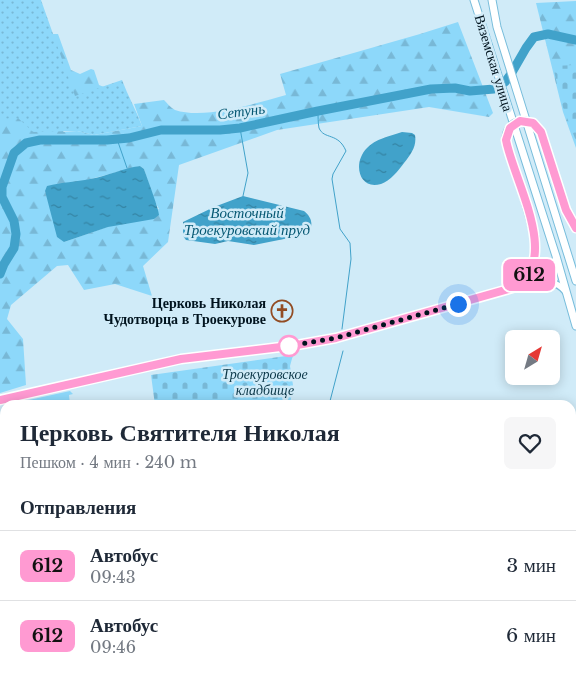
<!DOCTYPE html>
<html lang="ru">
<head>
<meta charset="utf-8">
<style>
	:root { --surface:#fff; --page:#f6f6f7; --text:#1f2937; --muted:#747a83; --line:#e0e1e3 }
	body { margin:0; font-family:"Libre Baskerville",serif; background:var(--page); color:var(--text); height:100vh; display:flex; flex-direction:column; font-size:19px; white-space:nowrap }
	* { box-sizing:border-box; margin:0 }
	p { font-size:16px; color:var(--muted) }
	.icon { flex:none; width:28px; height:28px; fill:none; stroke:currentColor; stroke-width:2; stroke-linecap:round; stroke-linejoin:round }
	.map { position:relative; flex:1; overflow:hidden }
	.sheet { position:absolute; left:0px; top:400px; width:576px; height:281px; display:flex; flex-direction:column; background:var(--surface); border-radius:15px 15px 0 0; box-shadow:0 2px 12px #0003 }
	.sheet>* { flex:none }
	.badge { padding:0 10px; border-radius:8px; font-size:18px; line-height:32px }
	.needle { width:32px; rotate:37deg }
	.fabs { position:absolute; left:505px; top:330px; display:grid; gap:10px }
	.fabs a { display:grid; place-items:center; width:55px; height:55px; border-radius:8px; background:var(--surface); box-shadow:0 2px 12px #0003; font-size:25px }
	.you { position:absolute; width:25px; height:25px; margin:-12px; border:4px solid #fff; border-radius:50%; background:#1a73e8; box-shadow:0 0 0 8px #1a73e833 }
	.map>.badge { position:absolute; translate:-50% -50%; box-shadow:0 0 0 2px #fff }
	h2 { padding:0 20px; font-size:19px; line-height:45px }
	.round { display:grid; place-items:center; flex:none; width:52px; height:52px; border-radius:8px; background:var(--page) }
	.summary { display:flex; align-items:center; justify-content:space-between; height:85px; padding:0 20px }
	h1 { font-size:24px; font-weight:700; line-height:38px }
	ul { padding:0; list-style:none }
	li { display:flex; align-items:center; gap:15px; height:70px; padding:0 20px; border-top:1px solid var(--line) }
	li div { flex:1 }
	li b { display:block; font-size:19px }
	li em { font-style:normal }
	li .badge { min-width:55px; font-weight:700; text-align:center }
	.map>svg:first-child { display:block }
</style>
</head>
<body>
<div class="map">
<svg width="576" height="681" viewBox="0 0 576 681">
	<defs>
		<pattern id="forest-firs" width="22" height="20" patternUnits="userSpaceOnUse" patternTransform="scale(1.25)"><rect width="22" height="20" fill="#8dd8fa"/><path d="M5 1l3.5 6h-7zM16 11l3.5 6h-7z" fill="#78b8d6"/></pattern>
		<pattern id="cemetery-stones" width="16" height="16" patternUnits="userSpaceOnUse" patternTransform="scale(1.25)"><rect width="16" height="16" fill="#8dd8fa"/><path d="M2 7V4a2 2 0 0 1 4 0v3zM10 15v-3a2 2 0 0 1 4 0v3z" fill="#78b8d6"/></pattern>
		<pattern id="park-dots" width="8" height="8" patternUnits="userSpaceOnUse" patternTransform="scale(1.25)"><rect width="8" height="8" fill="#8dd8fa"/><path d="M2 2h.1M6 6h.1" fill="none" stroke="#78b8d6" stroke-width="1.8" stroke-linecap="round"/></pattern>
		<pattern id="water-ripples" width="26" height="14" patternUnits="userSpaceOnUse" patternTransform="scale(1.25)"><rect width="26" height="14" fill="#41a2ca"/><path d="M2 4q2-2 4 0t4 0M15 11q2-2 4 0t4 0" fill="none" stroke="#3483a3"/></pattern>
	</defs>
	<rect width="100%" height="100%" fill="#d0ebf8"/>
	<path fill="#8dd8fa" d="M 70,391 L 73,394 L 69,395 L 70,405 L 6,405 Z"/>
	<path fill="url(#forest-firs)" fill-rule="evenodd" d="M 0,0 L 52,34 L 58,34 L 71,70 L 80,74 L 91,69 L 94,70 L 99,85 L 104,87 L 68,103 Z
		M 576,1 L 576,148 L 563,112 L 536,3 Z
		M 458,22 L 493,113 L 489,117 L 429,107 L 277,130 L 179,165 L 168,242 L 143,266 L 152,296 L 115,284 L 84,290 L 68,265 L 57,266 L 11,305 L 7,319 L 23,339 L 26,385 L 0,393 L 0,87 L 64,132 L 77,131 L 94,135 L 142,126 L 134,104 L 164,100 C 167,103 171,108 175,110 C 205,120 256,103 286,95 L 280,74 L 420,34 ZM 140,166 L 144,169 L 154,200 L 159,209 L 64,242 L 45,191 Z
		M 171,676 L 375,676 L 373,681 L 167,681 Z"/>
	<path fill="url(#cemetery-stones)" d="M 576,65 L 576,141 L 561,102 L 553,66 Z
		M 293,355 L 290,366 L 293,385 L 290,405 L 155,405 L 151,375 Z
		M 0,467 L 5,467 L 5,676 L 165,676 L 161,681 L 0,681 Z"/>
	<path fill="url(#park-dots)" d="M 0,0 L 41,0 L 75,96 L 122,80 C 128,96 136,110 142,126 L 94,135 L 77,131 L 33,132 L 18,118 L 0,119 Z"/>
	<path fill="url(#water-ripples)" d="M 402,132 L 412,133 L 415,135 C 417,146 411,154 404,163 C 399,170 390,181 381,184 C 359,191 352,163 367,148 C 375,139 390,136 402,132 Z
		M 140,166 L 144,169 C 147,178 159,209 159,215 L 154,219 L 108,227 L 64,242 L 57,237 L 45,191 L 47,186 C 62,182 76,182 90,179 C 108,176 123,168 140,166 Z
		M 243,196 L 304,211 C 311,217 313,222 310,231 L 304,235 L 254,245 L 228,241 L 215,244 L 186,240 L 183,236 L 183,222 L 214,207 Z"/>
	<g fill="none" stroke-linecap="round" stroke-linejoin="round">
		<path stroke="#41a2ca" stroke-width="1" d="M 318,111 C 318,116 318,123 319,128 C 324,140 338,132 346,151 L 333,174 L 332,179 L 340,229 L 350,243 L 351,259 L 342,329
			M 240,128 L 248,173 L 243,196
			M 117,139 L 127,168
			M 329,405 L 343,351
			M 355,681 L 356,676"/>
		<path stroke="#41a2ca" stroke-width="9" d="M 0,274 L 4,264 L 14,248 L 16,234 L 14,221 L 2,197 L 2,187 L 14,153 L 26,143 L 40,140 L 107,140 L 129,138 L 161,130 L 220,130 L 240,128 L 318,111 L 431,89 L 455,88 L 470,91 L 494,89 L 505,82 L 511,74 L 526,48 L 534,37 L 548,34 L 576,40"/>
		<g stroke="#78bddb" stroke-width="8">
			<path id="minor" d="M 521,284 L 528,275 L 533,263
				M 0,400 L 181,359 L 297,345 L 336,338 L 526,284 C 541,282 555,278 566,292"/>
		</g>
		<g stroke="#78bddb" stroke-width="9">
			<path id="major" d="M 474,0 L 556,256 L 576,326
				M 492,0 L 497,27 L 576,281
				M 542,135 L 566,210 L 576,228
				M 523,194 L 535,237 L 534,265 L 536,271 L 541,274 L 551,274 L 554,270 L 556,259
				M 571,566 L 576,551
				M 571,621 L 576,605
				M 571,659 L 576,643
				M 535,681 L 537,676
				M 545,681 L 547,676
				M 553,681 L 555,676
				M 564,681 L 566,676
				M 573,681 L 576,671"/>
		</g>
		<use href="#minor" stroke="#fff" stroke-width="5.5"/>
		<use href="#major" stroke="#fff" stroke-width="7"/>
		<g stroke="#78bddb" stroke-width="9" stroke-linecap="butt">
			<path id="major-bridge" d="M 523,194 C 519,181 505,148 506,137 C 509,116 535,116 542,135"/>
		</g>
		<use href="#major-bridge" stroke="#fff" stroke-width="7"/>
	</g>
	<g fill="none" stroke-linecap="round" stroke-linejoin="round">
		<g stroke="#fff" stroke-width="11">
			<path id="line" d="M 0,400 L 181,359 L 297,345 L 336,338 L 516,287 C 561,258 513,179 506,140 L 510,128 L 520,121 L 533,123 L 541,132 L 566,210 L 576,228"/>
		</g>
		<use href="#line" stroke="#ff9ad2" stroke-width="8"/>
		<path stroke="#00131e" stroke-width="5" stroke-dasharray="0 9" d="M 289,346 L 288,346 L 336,338 L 458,304"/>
	</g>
	<defs>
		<g id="church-ring" transform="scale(1.125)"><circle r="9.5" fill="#d0ebf8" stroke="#924c24" stroke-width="1.5"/><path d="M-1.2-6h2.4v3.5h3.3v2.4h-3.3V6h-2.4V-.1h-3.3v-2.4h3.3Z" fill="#924c24"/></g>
	</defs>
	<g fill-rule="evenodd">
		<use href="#church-ring" x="282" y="311"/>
	</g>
	<circle fill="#fff" stroke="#ff9ad2" stroke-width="2.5" cx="289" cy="346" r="10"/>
	<g text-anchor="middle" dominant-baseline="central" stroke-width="5" stroke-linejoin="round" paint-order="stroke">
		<g font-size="14" fill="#00131e" stroke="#d0ebf8">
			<text transform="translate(494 63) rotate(73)">Вяземская улица</text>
		</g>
		<g font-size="14" font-weight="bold" fill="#00131e" stroke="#d0ebf8" text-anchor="end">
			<text x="266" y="303">Церковь Николая<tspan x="266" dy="16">Чудотворца в Троекурове</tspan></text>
		</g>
		<g font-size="14" font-style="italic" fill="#0b3748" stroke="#d0ebf8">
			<text x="265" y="374">Троекуровское<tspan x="265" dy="16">кладбище</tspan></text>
		</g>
		<g font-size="15" font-style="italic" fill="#065873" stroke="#d0ebf8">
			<text transform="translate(241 111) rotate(-7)">Сетунь</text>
			<text x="247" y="212">Восточный<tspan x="247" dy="17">Троекуровский пруд</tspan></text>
		</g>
	</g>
</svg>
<div class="fabs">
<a><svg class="needle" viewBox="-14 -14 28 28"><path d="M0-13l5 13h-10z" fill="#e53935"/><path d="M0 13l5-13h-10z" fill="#747a83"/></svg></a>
</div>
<div class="you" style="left:458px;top:304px"></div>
<b class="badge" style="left:529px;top:275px;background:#ff9ad2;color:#111">612</b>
<section class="sheet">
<div class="summary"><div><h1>Церковь Святителя Николая</h1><p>Пешком · 4 мин · 240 m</p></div><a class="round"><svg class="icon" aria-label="heart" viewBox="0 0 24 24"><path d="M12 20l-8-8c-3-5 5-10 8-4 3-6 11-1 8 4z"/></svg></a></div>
<h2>Отправления</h2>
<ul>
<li><span class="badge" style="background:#ff9ad2;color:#111">612</span><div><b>Автобус</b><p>09:43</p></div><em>3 мин</em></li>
<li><span class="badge" style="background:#ff9ad2;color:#111">612</span><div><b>Автобус</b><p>09:46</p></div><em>6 мин</em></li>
</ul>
</section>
</div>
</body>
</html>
